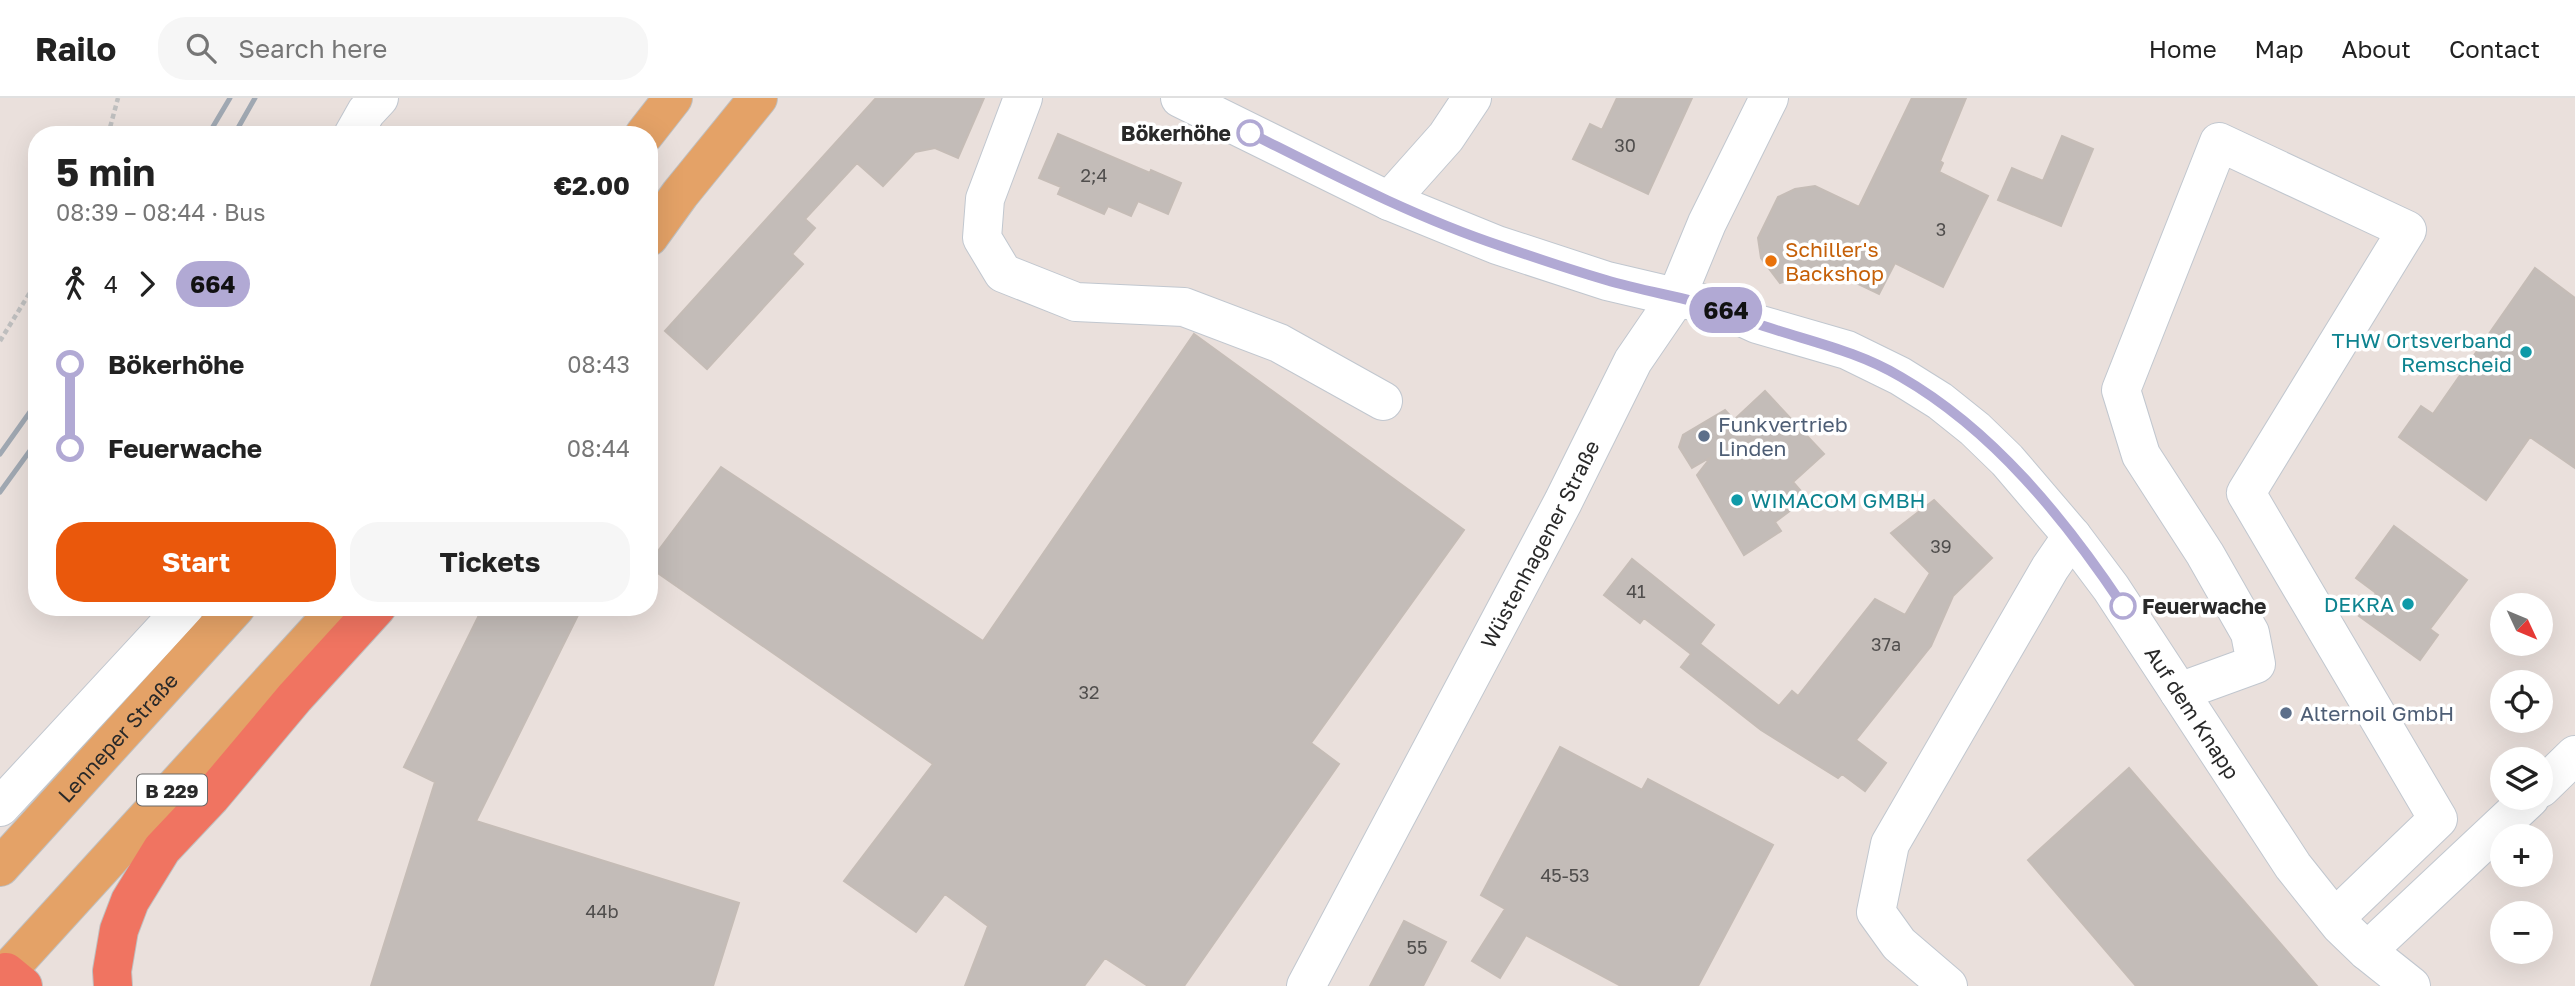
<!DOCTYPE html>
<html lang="en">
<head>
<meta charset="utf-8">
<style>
	:root { --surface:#fff; --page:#f6f6f6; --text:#222; --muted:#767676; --line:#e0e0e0; --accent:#ea580c }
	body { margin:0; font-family:"Golos Text",sans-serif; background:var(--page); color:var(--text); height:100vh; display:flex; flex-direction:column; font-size:26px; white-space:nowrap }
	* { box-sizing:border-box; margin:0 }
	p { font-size:23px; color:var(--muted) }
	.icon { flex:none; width:38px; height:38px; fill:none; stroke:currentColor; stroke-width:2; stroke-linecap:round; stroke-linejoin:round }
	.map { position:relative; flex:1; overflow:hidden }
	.sheet { position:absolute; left:28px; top:28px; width:630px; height:490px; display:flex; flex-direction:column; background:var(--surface); border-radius:28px; box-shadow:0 7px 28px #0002 }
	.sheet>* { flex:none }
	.badge { padding:0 14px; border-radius:23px; font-size:24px; line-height:46px }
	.needle { width:46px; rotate:134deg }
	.buttons { position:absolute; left:2490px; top:495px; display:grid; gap:14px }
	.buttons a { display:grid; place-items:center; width:63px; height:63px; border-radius:50%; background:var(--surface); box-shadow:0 7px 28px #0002; font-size:35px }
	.map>.badge { position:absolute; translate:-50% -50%; box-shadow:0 0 0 4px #fff }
	.legs { display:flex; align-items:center; gap:10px; height:77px; padding:0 28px; font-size:23px }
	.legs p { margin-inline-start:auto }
	.headline { display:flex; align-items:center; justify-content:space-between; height:119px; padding:0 28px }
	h1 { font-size:38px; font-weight:700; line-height:52px }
	.primary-button { display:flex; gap:14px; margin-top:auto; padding:14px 28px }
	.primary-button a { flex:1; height:80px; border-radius:28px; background:var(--accent); color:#fff; font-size:28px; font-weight:700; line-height:80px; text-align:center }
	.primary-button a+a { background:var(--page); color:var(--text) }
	ul { padding:0 28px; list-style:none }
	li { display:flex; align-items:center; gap:24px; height:84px; font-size:26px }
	li i { display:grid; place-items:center; width:10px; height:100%; margin:0 9px; background:currentColor }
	li i::after { content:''; width:18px; height:18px; margin:-9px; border:5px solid; border-radius:50%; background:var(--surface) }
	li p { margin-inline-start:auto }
	li:first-child i { background:linear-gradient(#0000 50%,currentColor 0) }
	li:last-child i { background:linear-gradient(currentColor 50%,#0000 0) }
	header { display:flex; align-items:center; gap:42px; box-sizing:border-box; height:98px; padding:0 35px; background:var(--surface); border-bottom:2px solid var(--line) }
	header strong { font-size:33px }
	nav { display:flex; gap:38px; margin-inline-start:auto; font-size:24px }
	.search { width:490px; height:63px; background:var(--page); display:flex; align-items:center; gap:18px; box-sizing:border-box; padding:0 24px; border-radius:28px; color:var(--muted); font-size:26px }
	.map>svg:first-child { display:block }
</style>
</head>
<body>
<header>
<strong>Railo</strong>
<div class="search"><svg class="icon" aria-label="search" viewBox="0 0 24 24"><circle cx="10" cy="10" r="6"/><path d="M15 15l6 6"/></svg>Search here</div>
<nav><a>Home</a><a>Map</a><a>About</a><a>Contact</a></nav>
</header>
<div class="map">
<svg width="2575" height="888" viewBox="0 0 2575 888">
	<rect width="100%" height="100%" fill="#eae0dc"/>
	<path fill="#c3bcb8" stroke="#c5bcb6" stroke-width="2" d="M 876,0 L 984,0 L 958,60 L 935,50 L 915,54 L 883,88 L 857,65 L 805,121 L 815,130 L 792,156 L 803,166 L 707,271 L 665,233 Z
		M 1617,0 L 1692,0 L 1648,96 L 1573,61 L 1590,26 L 1602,32 Z
		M 1912,0 L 1966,0 L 1940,63 L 1943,65 L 1939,74 L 1988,98 L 1943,189 L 1895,165 L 1879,196 L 1829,172 L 1827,177 L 1817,172 L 1780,185 L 1761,160 L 1758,140 L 1778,99 L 1795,91 L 1815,88 L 1859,109 Z
		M 1058,36 L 1150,75 L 1151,72 L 1181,85 L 1168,116 L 1138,103 L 1131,118 L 1108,108 L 1104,116 L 1058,96 L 1061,89 L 1039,80 Z
		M 2062,38 L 2093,51 L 2061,128 L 1998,102 L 2012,70 L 2043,83 Z
		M 2535,170 L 2575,200 L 2575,370 L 2530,339 L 2486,402 L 2399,339 L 2421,308 L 2433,316 Z
		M 1194,236 L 1464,432 L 1311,645 L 1339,666 L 1184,888 L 1148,888 L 1105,860 L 1084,888 L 965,888 L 988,828 L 945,796 L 916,834 L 844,783 L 933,666 L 649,469 L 649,465 L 721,369 L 983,543 Z
		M 1765,293 L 1824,356 L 1793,384 L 1807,400 L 1775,424 L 1781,433 L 1744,457 L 1697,377 L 1711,359 L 1692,370 L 1679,349 L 1683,337 L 1725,312 L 1737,325 L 1739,323 L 1736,320 Z
		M 1934,402 L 1992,460 L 1953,498 L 1931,548 L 1856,642 L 1886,665 L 1865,693 L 1842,676 L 1838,680 L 1761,632 L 1681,569 L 1691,556 L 1644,520 L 1640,525 L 1604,497 L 1632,461 L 1714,527 L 1700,546 L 1779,608 L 1792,593 L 1798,598 L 1875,501 L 1905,517 L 1930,475 L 1891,435 Z
		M 2394,428 L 2467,482 L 2430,531 L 2438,537 L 2420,562 L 2359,518 L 2376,495 L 2356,480 Z
		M 483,509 L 582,509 L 476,723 L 739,805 L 713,888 L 371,888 L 435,684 L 404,669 Z
		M 1560,649 L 1642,692 L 1648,681 L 1773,747 L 1698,888 L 1621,888 L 1526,837 L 1500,880 L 1472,863 L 1505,811 L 1481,797 Z
		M 2129,670 L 2317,888 L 2136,888 L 2028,762 Z
		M 1404,823 L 1446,844 L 1423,888 L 1370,888 Z"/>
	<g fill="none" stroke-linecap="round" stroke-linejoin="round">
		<g stroke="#c1c7cf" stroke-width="40">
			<g id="minor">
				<path d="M 1023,0 L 985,101 L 982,140 L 1003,175 L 1076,204 L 1184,209 L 1279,245 L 1383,303"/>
				<path id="s1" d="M 1180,0 L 1389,103 L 1497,147 L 1607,183 L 1722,210 L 1757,226 L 1847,252 L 1900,278 L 1940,303 L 1975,331 L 2007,362 L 2072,438 L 2111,490 L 2293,768 L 2340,827 L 2367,853 L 2411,888"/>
				<path d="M 353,37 L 366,14 L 379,0"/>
				<path d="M 1389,103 L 1446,39 L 1472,0"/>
				<path d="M 2179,594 L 2256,566 L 2250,535 L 2205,456 L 2141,357 L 2121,292 L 2219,44 L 2407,132 L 2246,395 L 2438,721 L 2335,820"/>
				<path d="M 2541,690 L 2575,657"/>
				<path d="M 0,709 L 185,509"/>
				<path d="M 2367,853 L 2530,700"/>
				<path id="s2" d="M 1306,888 L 1563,404 L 1633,263 L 1676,200 L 1707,125 L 1769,0"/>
				<path d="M 1948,888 L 1899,846 L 1876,814 L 1890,746 L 2050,470 L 2072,438"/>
			</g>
		</g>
		<g stroke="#bfbfbf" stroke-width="40">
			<g id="major">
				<path d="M 644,37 L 673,0"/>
				<path d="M 649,139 L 680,96 L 758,0"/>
				<path id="s3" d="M 0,769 L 236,509"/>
				<path d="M 0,881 L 339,509"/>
			</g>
		</g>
		<g stroke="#bfbfbf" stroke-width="40">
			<path id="highway" d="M 6,874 L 23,888
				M 113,888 L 112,873 L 119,832 L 130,803 L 162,751 L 211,699 L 295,599 L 377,509"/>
		</g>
		<path stroke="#bfbfbf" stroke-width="4.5" stroke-dasharray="5 3.5" stroke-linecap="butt" d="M 108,37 L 118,0
			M 0,243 L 37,183"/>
		<use href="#minor" stroke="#fff" stroke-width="38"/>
		<use href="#major" stroke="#e4a267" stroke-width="38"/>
		<use href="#highway" stroke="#f07461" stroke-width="38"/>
		<path stroke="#a0a8b2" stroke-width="5" d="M 208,37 L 230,0
			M 234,37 L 255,0
			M 0,356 L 37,304
			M 0,394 L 37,343"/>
	</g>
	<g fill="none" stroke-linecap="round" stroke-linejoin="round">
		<g stroke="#fff" stroke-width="16">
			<path id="line-1" d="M 1250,35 C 1332,76 1414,119 1501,148 C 1536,160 1571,172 1606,182 C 1643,193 1682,199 1719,210 C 1732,214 1745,221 1758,226 C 1807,243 1856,252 1901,279 C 1993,332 2065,421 2123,508"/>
		</g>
		<use href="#line-1" stroke="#b1a9d4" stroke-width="10"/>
	</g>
	<g fill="#fff" stroke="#b1a9d4" stroke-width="3.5">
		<circle cx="1250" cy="35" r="12"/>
		<circle cx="2123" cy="508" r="12"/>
	</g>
	<circle fill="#e8710a" stroke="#fff" stroke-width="2.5" cx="1771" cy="163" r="7"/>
	<g fill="#0f9aa8" stroke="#fff" stroke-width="2.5">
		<circle cx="2526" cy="254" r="7"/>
		<circle cx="1737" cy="402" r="7"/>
		<circle cx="2408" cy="506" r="7"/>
	</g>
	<g fill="#5c6f8a" stroke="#fff" stroke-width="2.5">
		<circle cx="1704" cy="338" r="7"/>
		<circle cx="2286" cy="615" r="7"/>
	</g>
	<g text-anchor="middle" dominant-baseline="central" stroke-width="7" stroke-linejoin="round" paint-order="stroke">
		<g font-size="18" fill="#504e4d">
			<text x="1625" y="47">30</text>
			<text x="1094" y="77">2;4</text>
			<text x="1941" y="131">3</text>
			<text x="1941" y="448">39</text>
			<text x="1636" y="493">41</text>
			<text x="1886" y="546">37a</text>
			<text x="1089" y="594">32</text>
			<text x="1565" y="777">45-53</text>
			<text x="602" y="813">44b</text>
			<text x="1417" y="849">55</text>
		</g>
		<rect fill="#fff" stroke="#696969" stroke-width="2" x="137" y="676.5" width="70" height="31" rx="5"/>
		<g font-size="19" font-weight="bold" fill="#292929">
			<text x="172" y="692">B 229</text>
		</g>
		<g font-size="21" font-weight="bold" fill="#292929" stroke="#fff" text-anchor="end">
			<text x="1231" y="35">Bökerhöhe</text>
			<text x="2142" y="508" text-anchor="start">Feuerwache</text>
		</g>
		<g font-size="21" fill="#c56008" stroke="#fff" text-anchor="start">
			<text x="1785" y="151">Schiller's<tspan x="1785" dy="24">Backshop</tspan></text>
		</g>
		<g font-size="21" fill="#0d838f" stroke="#fff" text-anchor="end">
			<text x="2512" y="242">THW Ortsverband<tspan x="2512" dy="24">Remscheid</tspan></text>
			<text x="1751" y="402" text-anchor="start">WIMACOM GMBH</text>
			<text x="2394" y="506">DEKRA</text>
		</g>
		<g font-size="21" fill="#4e5e75" stroke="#fff" text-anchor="start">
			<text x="1718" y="326">Funkvertrieb<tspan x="1718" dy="24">Linden</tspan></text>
			<text x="2300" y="615">Alternoil GmbH</text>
		</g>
		<g font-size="21" fill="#292929" stroke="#fff">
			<text stroke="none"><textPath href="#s2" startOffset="500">Wüstenhagener Straße</textPath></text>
			<text stroke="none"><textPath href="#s1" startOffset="1225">Auf dem Knapp</textPath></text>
			<text stroke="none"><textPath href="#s3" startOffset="175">Lenneper Straße</textPath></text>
		</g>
	</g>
</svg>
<div class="buttons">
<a><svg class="needle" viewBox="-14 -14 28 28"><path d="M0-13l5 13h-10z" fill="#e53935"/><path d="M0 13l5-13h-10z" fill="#767676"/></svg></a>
<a><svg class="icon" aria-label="locate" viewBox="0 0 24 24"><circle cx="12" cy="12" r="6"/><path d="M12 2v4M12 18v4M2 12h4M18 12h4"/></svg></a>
<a><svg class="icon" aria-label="layers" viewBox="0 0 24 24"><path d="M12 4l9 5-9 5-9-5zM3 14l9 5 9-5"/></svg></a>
<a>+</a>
<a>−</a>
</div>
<b class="badge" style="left:1726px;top:212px;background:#b1a9d4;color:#111">664</b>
<section class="sheet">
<div class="headline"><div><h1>5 min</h1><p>08:39 – 08:44 · Bus</p></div><b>€2.00</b></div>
<div class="legs"><svg class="icon" aria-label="walk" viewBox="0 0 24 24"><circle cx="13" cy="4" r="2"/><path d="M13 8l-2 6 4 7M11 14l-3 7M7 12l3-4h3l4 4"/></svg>4<svg class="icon" aria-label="forward" viewBox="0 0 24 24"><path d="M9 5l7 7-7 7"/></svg><b class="badge" style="background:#b1a9d4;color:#111">664</b></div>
<ul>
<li><i style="color:#b1a9d4"></i><b>Bökerhöhe</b><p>08:43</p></li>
<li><i style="color:#b1a9d4"></i><b>Feuerwache</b><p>08:44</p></li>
</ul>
<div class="primary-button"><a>Start</a><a>Tickets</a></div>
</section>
</div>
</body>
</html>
